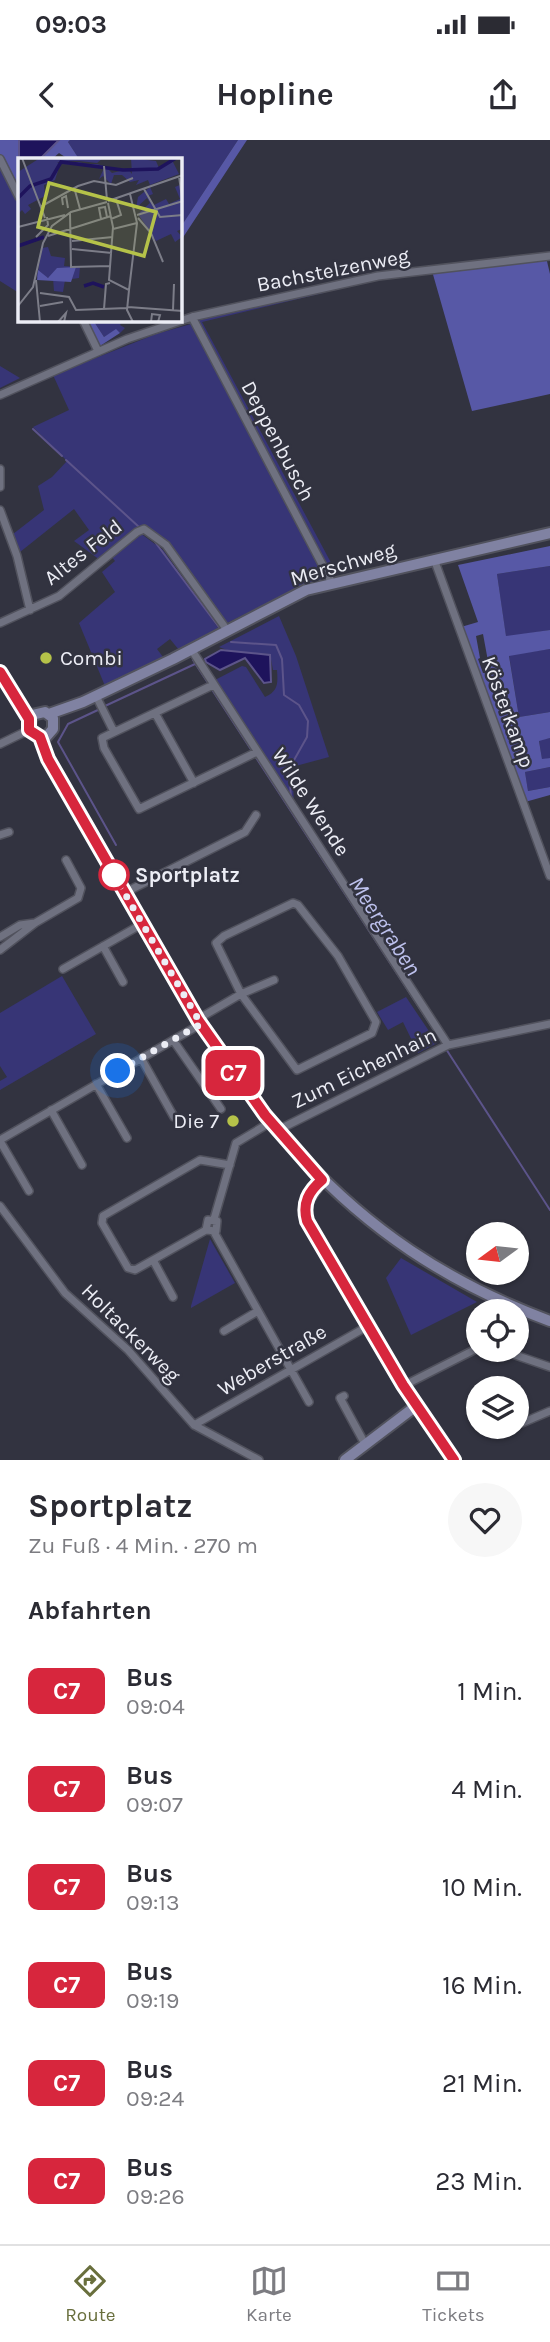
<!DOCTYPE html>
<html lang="de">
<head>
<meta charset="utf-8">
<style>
	:root { --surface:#fff; --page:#f7f7f7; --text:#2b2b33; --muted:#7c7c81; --line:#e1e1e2; --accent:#696f3d }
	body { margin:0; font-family:Karla,sans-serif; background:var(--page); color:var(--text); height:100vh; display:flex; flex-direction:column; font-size:26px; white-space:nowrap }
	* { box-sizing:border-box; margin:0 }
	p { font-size:23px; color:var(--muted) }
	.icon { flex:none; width:38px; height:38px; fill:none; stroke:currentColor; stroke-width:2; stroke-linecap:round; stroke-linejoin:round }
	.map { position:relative; height:1320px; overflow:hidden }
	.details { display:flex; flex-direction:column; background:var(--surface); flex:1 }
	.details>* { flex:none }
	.badge { padding:0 14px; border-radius:10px; font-size:24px; line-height:46px }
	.needle { width:46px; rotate:255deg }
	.controls { position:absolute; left:466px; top:1082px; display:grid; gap:14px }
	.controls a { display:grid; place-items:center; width:63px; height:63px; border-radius:50%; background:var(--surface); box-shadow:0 2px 5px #0004; font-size:35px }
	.you { position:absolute; width:35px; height:35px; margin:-18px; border:5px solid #fff; border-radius:50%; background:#1a73e8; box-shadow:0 0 0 10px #1a73e833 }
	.map>.badge { position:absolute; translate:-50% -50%; box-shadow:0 0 0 4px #fff }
	h2 { padding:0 28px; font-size:26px; line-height:63px }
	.round { display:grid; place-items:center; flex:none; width:74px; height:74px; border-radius:37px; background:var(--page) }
	.summary { display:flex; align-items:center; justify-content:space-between; height:119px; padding:0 28px }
	h1 { font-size:33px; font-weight:700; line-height:52px }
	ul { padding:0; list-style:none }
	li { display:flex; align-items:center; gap:21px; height:98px; padding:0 28px }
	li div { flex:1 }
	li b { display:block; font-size:26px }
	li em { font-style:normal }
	li .badge { min-width:77px; font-weight:700; text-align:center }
	.status { display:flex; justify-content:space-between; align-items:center; height:49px; padding:0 35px; background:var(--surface); direction:ltr }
	.status svg { height:19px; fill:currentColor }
	header { display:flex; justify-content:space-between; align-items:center; height:91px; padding:0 28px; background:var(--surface); font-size:32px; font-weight:700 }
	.menu { display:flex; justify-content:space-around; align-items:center; height:98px; border-top:2px solid var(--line); background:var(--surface); font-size:19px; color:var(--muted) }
	.menu a { display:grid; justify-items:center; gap:4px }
	.menu .current { color:var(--accent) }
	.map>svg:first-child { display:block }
</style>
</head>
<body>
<div class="status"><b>09:03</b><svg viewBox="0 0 49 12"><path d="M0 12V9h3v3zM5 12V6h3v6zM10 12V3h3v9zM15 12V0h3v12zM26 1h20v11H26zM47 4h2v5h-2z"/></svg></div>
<header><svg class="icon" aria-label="back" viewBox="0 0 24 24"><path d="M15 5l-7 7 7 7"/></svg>Hopline<svg class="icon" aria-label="share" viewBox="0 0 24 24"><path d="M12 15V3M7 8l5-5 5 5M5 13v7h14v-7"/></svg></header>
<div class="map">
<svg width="550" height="1320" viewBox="0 0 550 1320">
	<rect width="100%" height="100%" fill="#323340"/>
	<path fill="#373576" d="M 70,0 L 238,0 L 180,88 L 180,19 L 79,19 L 68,2 Z
		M 0,26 L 19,64 L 19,153 L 0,141 Z
		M 322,150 L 323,153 L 202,182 L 336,432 L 331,434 L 198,181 L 201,177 Z
		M 93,180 L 123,180 L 120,185 L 125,188 L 120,193 L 116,190 L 104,197 Z
		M 191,184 L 324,433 L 324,438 L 291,451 L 225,484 C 207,459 171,394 143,386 L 100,420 L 74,401 L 89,390 L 74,369 L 20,412 L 13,394 L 44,370 L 38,346 L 52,337 L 67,321 L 33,287 L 69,270 L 53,235 L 156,194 Z
		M 0,226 L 20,238 L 0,248 Z
		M 140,393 L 163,410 L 218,488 L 179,510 L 170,499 L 157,509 L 163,517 L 105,546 L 79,483 L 115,452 L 102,432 L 115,421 L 111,416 Z
		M 550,426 L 550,490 L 506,497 L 497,434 Z
		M 279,476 L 296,516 L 329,617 L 292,627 L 294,664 L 215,540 L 242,526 L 246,527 L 265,557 C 278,551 278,544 277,530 L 273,530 L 270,514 L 232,512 L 219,507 Z
		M 550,509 L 550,572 L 519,577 L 509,515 Z
		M 550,598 L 550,618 L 542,620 L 539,600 Z
		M 550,627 L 550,647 L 528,651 L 525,632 Z
		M 62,836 L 96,894 L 0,950 L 0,941 L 7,937 L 0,926 L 0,873 Z
		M 406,857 L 437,903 L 418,913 L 403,882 L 388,890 L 377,872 Z
		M 210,1099 L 235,1143 L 191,1168 L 191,1166 Z
		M 401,1118 L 477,1162 L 411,1195 L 386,1138 Z"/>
	<path fill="#5758a6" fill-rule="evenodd" d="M 0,0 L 19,0 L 19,52 L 0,14 Z
		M 59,0 L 70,0 L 68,2 L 79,19 L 68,19 L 59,13 L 52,19 L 41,19 Z
		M 238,0 L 247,0 L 180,102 L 180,88 Z
		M 546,117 L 550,134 L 550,254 L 472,271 L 432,131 Z
		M 85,180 L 93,180 L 104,197 L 116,189 L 120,193 L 100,206 Z
		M 550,406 L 550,426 L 497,434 L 506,496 L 550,490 L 550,509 L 509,516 L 519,577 L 550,572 L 550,598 L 539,601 L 542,619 L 550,618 L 550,627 L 525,632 L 528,651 L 550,647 L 550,655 L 525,662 L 461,487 L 478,482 L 458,425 ZM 483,494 L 490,532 L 483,533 L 478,519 L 480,518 L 476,496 Z"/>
	<path fill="#1e135c" stroke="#5c548a" stroke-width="2" d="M 19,0 L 59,0 L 40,19 L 19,19 L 19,38 Z
		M 221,510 L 270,515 L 271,542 L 264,543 L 245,518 L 220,530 L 206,522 L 205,519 Z"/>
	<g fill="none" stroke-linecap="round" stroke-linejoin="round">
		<path stroke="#5c548a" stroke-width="2" d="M 33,289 L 62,316
			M 66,320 L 139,387
			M 155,402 L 221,490
			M 231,502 L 276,505 L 282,519 L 284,555 L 299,565 L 308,581 L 307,597 L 289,629 L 291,658
			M 193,520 L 208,543
			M 211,548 L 252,611
			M 105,566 L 195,524
			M 100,569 L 68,584 L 58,602 L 116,705
			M 255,616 L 443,904
			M 446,909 L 550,1070"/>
		<g stroke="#51525d" stroke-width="10">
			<path id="street" d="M 0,19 L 19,57
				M 192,177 L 332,443
				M 83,180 L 98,211
				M 0,255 L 127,199 L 192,177 L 378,136 L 550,116
				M 0,329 L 0,347
				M 0,370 L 17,416 L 30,470
				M 434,419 L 550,736
				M 0,483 L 59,456 L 137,392 L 144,389 L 166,405 L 227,490
				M 191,509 L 448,905
				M 213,545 L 102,598 L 104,608 L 139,669 L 257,612
				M 96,556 L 114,592
				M 155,573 L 194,643
				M 0,604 L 29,590
				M 0,695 L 9,692
				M 124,753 L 245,692 L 256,675
				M 293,763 L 298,765 L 338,816 L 376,882 L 372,893 L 297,930 L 241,854 L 216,803 L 224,796 Z
				M 35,783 L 78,758 L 81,748 L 66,720
				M 0,797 L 20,785 L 35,783 L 0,810
				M 103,806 L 123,842
				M 63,829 L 142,784
				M 198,879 L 241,854 L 274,840
				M 173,900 L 221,969
				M 141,918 L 174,977
				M 96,944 L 127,998
				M 51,970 L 82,1025
				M 278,990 L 448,905 L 550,884
				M 0,1000 L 201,884
				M 0,1001 L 29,1051
				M 0,1066 L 65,1153 L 128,1210 L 194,1285 L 259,1320
				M 214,1079 L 236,1003 L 271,982
				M 206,1090 L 208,1080 L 217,1081 L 216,1091 L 206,1090 L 135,1130 L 128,1128 L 102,1083 L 103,1076 L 200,1020 L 230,1025
				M 214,1092 L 309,1262
				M 153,1120 L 173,1157
				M 224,1191 L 258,1171
				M 498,1209 L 550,1227
				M 403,1246 L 478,1208
				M 344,1256 L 340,1258 L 365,1304
				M 522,1283 L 550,1271
				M 194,1285 L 368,1186"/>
		</g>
		<g stroke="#51525d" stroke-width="14">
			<path id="secondary" d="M 0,532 L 29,579
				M 49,574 L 83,562 L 173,519 L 306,450 L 550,393
				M 40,597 L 46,597 L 53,589 L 53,578 L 45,572 L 32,575 L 29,590 L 40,597 L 48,619 C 80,668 106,720 134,771 C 242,961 337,1102 550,1181
				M 322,1040 L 305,1064 L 307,1081 L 403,1246 L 454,1320
				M 345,1320 L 416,1266"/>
		</g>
		<use href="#street" stroke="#6f7180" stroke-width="7"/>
		<use href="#secondary" stroke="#8082a2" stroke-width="10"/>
	</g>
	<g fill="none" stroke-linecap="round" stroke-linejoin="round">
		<g stroke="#fff" stroke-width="16">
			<path id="line" d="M 0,532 L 29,579 L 29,590 L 40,597 L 48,619 L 198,880 L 265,975 L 322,1040 C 309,1051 302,1063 307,1081 L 403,1245 L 454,1320"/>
		</g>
		<use href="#line" stroke="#d7263d" stroke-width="10"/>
		<path stroke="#ecedf5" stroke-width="7" stroke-dasharray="0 12.6" d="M 114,735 L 201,884 L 118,931"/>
	</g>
	<g fill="#b5c249" stroke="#323340" stroke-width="2.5">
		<circle cx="46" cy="518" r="7"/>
		<circle cx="233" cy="981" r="7"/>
	</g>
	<circle fill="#fff" stroke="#d7263d" stroke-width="3.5" cx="114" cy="735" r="14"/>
	<g text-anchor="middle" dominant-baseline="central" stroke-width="5" stroke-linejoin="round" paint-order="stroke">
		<g font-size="21" fill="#ecedf5" stroke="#323340">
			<text transform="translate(333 130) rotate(-11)">Bachstelzenweg</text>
			<text transform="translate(278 301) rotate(62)">Deppenbusch</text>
			<text transform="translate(83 412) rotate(-38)">Altes Feld</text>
			<text transform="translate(343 424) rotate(-16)">Merschweg</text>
			<text transform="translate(508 572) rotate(70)">Kösterkamp</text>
			<text transform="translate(311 662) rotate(57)">Wilde Wende</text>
			<text transform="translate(364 928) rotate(-26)">Zum Eichenhain</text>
			<text transform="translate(131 1193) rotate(45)">Holtackerweg</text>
			<text transform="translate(272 1220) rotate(-30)">Weberstraße</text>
		</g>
		<g font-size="21" fill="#ecedf5" stroke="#323340" text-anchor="start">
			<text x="60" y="518">Combi</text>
			<text x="219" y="981" text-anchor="end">Die 7</text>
		</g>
		<g font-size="21" font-weight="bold" fill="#ecedf5" stroke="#323340" text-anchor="start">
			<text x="135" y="735">Sportplatz</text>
		</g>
		<g font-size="23" font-style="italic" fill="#bdc1ed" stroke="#323340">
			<text transform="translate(385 786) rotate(57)">Meergraben</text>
		</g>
	</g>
	<g transform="translate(18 18)">
		<rect width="164" height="164" fill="#323340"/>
		<path d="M 22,0 L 85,0 L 79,5 L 61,3 L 43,3 L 39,5 L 61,4 L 68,6 L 79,6 L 86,8 L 42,6 L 37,22 L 26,27 L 27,38 L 10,47 L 13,51 L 7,56 L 4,52 L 0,56 L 0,14 ZM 113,0 L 138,3 L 141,10 L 154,2 L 161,16 L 132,27 L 130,22 L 118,27 L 121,22 L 112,24 L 104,17 L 96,17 L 93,26 L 85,18 L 81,21 L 87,8 L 94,15 L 110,11 L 114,16 ZM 164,26 L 164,71 L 159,73 L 164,79 L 157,84 L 153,76 L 138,83 L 120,56 L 132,45 L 129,40 L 118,50 L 120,39 L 132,29 L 135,36 L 130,38 L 136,47 L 148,41 L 151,46 L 162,41 L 157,29 ZM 30,89 L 33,98 L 47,100 L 46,108 L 62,109 L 61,120 L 47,122 L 45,134 L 36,133 L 35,120 L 19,119 L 24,90 Z" fill="#373576"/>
		<path d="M 58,109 L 53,124 L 19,122 L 20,112 L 30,120 L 39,110 Z" fill="#5758a6"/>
		<path fill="none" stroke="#1e135c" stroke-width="3.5" d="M 0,40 L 12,28 L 33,21 L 43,4 L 105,12 L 140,11 L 158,0M 0,88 L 26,79M 66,128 L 75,125 L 86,129"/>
		<path fill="none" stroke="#7c7d88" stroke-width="2" d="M 4,0 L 27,60M 86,8 L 89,42M 161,18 L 164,40M 56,29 L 62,51M 126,31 L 142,59 L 165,57M 90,43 L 165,17M 90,45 L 95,69 L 91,122 L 111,132 L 109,152 L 115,164M 45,47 L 44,40 L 48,38 L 50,50M 22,49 L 60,28 L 76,23 L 98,27 L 115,20M 52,55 L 53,109 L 92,108M 119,57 L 165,43M 120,60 L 133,75 L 145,104M 83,61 L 81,50 L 87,49 L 89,59M 93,61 L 103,57 L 98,41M 0,69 L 47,57M 95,71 L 119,65M 30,78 L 93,58M 18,79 L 30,67 L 29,59M 54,83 L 95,79M 54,91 L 94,95M 18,122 L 22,164M 111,132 L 119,65 L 112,36M 22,135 L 51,139 L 58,152 L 109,150M 0,148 L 15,129 L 25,85 L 34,68 L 53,54 L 89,44M 22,148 L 45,144M 110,149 L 165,153M 86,151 L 88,126 L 92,125M 155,152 L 156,126M 40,164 L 48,155 L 46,164M 133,164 L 134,156 L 142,157 L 140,164"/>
		<path fill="#b5c249" fill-opacity="0.15" stroke="#b5c249" stroke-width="3.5" d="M 31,25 L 138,54 L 126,98 L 20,69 Z"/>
		<rect width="164" height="164" fill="none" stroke="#ecedf5" stroke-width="3.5"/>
	</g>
</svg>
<div class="controls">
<a><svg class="needle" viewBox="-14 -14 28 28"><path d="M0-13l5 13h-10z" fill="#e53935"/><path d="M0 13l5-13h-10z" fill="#7c7c81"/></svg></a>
<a><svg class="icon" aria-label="locate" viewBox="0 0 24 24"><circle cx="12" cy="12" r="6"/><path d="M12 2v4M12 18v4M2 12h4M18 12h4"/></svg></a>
<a><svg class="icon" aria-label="layers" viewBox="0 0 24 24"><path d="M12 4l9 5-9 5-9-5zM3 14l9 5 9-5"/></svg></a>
</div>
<div class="you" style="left:118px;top:931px"></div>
<b class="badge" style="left:233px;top:933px;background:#d7263d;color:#fff">C7</b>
</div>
<section class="details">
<div class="summary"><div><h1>Sportplatz</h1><p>Zu Fuß · 4 Min. · 270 m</p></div><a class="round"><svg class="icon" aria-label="heart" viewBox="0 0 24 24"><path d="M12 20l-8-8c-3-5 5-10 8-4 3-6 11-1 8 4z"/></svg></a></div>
<h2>Abfahrten</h2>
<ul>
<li><span class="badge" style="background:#d7263d;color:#fff">C7</span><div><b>Bus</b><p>09:04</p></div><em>1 Min.</em></li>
<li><span class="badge" style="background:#d7263d;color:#fff">C7</span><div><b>Bus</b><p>09:07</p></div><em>4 Min.</em></li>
<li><span class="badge" style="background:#d7263d;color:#fff">C7</span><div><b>Bus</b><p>09:13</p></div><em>10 Min.</em></li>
<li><span class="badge" style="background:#d7263d;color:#fff">C7</span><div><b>Bus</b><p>09:19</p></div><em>16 Min.</em></li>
<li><span class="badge" style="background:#d7263d;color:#fff">C7</span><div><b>Bus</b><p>09:24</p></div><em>21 Min.</em></li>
<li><span class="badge" style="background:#d7263d;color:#fff">C7</span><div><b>Bus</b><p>09:26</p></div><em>23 Min.</em></li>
</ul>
</section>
<nav class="menu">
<a class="current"><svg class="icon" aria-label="directions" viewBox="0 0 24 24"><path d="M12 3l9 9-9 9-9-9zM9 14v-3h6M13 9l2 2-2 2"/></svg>Route</a>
<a><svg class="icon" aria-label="map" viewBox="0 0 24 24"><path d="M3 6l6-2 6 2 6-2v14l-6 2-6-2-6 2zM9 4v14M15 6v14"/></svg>Karte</a>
<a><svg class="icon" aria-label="tickets" viewBox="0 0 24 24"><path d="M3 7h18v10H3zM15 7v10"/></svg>Tickets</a>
</nav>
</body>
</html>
